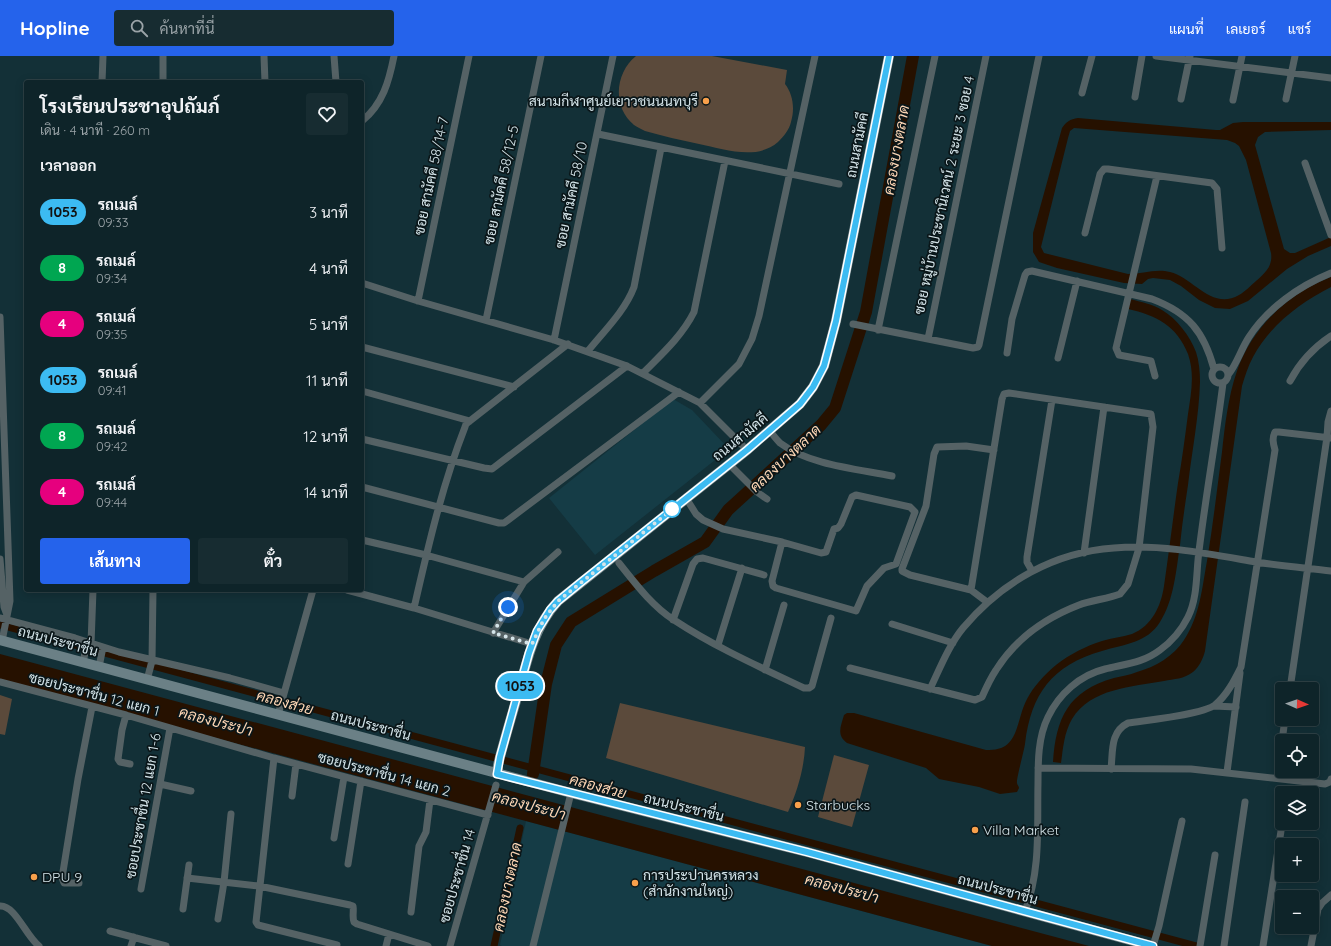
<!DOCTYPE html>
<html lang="th">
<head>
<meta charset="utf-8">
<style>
	:root { --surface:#0e2429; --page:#172c31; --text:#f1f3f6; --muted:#9ba4a8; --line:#2e4146; --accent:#2563eb }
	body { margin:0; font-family:Quicksand,Sarabun,sans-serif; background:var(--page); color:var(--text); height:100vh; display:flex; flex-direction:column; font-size:15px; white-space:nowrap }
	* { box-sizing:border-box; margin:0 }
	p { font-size:13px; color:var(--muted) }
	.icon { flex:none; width:22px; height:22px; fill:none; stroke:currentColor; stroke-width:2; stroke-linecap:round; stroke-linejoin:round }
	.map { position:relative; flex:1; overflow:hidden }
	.details { position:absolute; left:24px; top:24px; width:340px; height:512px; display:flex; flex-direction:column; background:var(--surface); border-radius:4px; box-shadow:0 2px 10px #0003,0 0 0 1px var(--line) }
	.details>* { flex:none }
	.badge { padding:0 8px; border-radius:13px; font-size:14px; line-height:26px }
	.needle { width:26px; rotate:92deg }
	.buttons { position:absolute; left:1275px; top:626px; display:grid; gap:8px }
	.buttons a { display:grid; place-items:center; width:44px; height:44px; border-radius:4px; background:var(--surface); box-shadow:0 2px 10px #0003,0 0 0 1px var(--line); font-size:20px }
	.you { position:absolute; width:20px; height:20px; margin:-10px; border:3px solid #fff; border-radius:50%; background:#1a73e8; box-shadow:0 0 0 6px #1a73e833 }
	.map>.badge { position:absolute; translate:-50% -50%; box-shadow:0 0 0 2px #fff }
	h2 { padding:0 16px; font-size:15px; line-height:36px }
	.round { display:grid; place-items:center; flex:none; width:42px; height:42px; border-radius:4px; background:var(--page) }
	.headline { display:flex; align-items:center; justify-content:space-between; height:68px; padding:0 16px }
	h1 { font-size:19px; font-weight:700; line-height:30px }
	.action { display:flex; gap:8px; margin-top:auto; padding:8px 16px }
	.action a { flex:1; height:46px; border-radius:4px; background:var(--accent); color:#fff; font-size:16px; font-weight:700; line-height:46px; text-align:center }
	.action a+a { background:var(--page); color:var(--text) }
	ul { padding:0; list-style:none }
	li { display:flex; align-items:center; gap:12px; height:56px; padding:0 16px }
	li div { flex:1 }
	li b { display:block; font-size:15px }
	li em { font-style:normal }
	li .badge { min-width:44px; font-weight:700; text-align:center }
	header { display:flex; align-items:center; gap:24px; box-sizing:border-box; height:56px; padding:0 20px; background:var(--accent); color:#fff }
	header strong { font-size:19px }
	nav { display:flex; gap:22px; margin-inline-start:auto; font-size:14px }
	.search { width:280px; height:36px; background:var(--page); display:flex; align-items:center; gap:10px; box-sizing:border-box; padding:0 14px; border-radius:4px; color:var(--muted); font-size:15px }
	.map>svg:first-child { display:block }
</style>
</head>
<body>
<header>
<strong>Hopline</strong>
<div class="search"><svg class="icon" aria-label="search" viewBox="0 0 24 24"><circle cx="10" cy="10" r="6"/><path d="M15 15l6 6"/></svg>ค้นหาที่นี่</div>
<nav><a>แผนที่</a><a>เลเยอร์</a><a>แชร์</a></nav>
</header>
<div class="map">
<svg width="1331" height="890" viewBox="0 0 1331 890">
	<rect width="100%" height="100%" fill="#133037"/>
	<path fill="#153c46" d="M 673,343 L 692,354 L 729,393 L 595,499 L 549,442 Z
		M 526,765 L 992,890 L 502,890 L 500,889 Z"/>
	<path fill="#5b4a3b" d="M 636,0 L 712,0 L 787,14 L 785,28 C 793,38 795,53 791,66 C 789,74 784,80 778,86 C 756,105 724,93 699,88 C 681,84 662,80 645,75 C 641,73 637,71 634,69 C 612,51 615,17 636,0 Z
		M 0,639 L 12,643 L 5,679 L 0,678 Z
		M 620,647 L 805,691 C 804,713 797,736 788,756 L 606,702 Z
		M 834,699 L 869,709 L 852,771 L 818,761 Z"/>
	<path fill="#261100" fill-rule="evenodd" d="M 1078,62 L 1216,74 L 1220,74 L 1233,67 L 1243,66 L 1331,66 L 1331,74 L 1265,76 L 1258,81 L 1255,89 L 1284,193 L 1290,197 L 1295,197 L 1331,181 L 1331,190 L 1308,200 L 1287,213 L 1248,245 L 1230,253 L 1215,252 L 1199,244 L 1181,230 L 1170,224 L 1153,222 L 1148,223 L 1142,228 L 1124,227 L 1057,212 L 1039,206 L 1033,196 L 1033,177 L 1062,72 C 1066,66 1070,63 1078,62 ZM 1074,72 L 1227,84 L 1235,87 L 1239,90 L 1246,104 L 1271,197 C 1273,210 1265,217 1256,225 C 1251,229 1245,236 1239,239 C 1212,255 1194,222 1170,216 C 1156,212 1142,218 1128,218 L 1044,197 L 1041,191 L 1068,82 L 1070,75 Z
		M 1331,221 L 1331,231 C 1300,247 1270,269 1253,301 C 1248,310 1245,320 1242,330 L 1205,595 C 1203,603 1199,611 1193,616 C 1184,623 1174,623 1164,625 C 1132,631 1091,632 1072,663 C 1064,677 1063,692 1061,707 L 1053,706 C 1056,662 1068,635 1114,622 C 1121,620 1130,619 1137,616 C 1155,611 1174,600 1184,584 C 1200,560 1202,532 1207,505 C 1213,469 1217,433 1222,396 C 1225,369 1228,341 1237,315 C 1248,283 1272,254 1301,236 C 1310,230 1321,225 1331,221 Z
		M 1130,243 C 1141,246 1153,248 1162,254 C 1177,263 1190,280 1196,296 C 1199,305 1200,316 1200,326 C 1199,360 1192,395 1188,429 C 1185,449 1182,469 1180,489 C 1176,515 1174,544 1160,566 C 1147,587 1125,588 1102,595 C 1052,609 1031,638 1025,688 C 1024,695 1016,724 1017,727 C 1017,729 1019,730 1019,732 L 1017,736 L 1000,738 L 979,731 L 939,723 L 926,712 L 847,687 C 836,679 841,670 844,659 L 847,657 L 854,657 L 986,694 C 1020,696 1015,666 1027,643 C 1034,630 1044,619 1056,609 C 1070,598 1086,590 1102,585 C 1112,582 1122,581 1132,578 C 1152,570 1161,550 1164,530 C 1169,496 1173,462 1178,427 C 1182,404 1185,381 1188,358 C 1191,338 1195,318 1188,298 C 1177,270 1156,259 1128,253 Z
		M 0,598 L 1089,890 L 992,890 L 0,624 Z"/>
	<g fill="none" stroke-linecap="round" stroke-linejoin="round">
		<path stroke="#261100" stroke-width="7" d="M 0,569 L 1196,890
			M 494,890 L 520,772"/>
		<path stroke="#261100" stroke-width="12" d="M 533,718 L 546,628 L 556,589 L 571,566 L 654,515 L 705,486 L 728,454 L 821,369 L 835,352 L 866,256 L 913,0"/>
		<path stroke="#556265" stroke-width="7" d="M 264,0 L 265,26
			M 334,0 L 336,26
			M 1156,0 L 1331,22
			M 102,26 L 103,0
			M 163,26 L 163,0
			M 1082,37 L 1092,0
			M 1135,41 L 1142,0
			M 1181,43 L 1190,0
			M 1286,43 L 1295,0
			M 1233,44 L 1242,0
			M 362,65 C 383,48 389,25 394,0
			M 598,78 L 839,128
			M 1305,107 L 1331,179
			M 1085,177 L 1100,118 L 1104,113 L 1108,113 L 1212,127 L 1217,133 L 1222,192
			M 362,227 L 418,245 L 554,284 L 627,310 L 700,347 L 747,394
			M 418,245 L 469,0
			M 0,261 L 10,545 L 2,585
			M 486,264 L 541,0
			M 853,268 L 973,292 L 978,291 L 979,289 L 1039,0
			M 878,274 L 935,0
			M 928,283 L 986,0
			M 554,284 L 613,0
			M 362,291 L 514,331
			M 588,295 C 604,275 625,255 634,231 L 661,92
			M 1007,297 L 1012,263 L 1025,219 L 1027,216 L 1032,215 L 1152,243 C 1189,257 1204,276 1214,313
			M 1058,302 L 1077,225
			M1212 319a8 8 0 1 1 16 0a8 8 0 1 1-16 0Z
			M 643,317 C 662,298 682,280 694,256 L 725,105
			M 1228,319 C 1237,308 1241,293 1249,281 C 1268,252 1299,230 1331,217
			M 1155,320 L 1151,305 L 1119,299 L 1116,292 L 1157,120
			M 1290,325 C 1300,306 1313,292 1331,280
			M 362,335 L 470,365
			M 700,347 L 739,308 L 752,283 L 759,260 L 815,0
			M 770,375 C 773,379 776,383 780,387 C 809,409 857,413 892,420
			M 362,383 L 484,412 L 492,413 L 627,310
			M 729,408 L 757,436 L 767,443
			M 362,431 L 499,467 L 504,467 L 679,336
			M 686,442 L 696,458 L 703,464 L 723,473 L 782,486 L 821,497 L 826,496 L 834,473 L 838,472 L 841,468 L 852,441 L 856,439 L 910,451 L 915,456 L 896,508 L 884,512 L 867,530 L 856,555 L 776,532 L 773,530 L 772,525 L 782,486
			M 362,484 L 426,499 L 524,526
			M 1084,497 L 1104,351
			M 0,503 L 4,551 L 7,559
			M 619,507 C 635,527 652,550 674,564 C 715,591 760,611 804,632 L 809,632 L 812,630 L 831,562
			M 1032,515 L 1027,506 L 1027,501 L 1052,344
			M 347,534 L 414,552 L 532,588
			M 987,546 L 971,534 L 910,519 L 902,515 L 902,513 L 926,450 L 934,398 L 937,391 L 966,390 L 994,394
			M 414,552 C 428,491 442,430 465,371 L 466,368 L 568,288
			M 0,562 L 75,582 L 119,596 L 230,622 L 284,637
			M 673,564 L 693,508 L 697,503 L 703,502 L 764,519
			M 892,568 L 953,587
			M 493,577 L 524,526 L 558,496
			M 91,588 L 93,534
			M 718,589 L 742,512
			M 83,607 L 87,586
			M 99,611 L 103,591
			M 850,612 L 975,644 L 982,641 C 986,632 990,623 996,614 C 1015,584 1045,562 1079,549 C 1092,544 1107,543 1120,538 L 1128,528 L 1139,492 L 1153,371 L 1151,358 L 1009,337 L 1004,338 L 1002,343 L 971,534
			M 765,614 L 784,549
			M 147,624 L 152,605 L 153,534
			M 0,626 L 126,659 L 274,702 L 488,759
			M 930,633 C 940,612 949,589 963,572 C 1002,526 1054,496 1114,492 C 1162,488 1210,498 1256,506 C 1281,510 1306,512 1331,515
			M 1290,633 L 1327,381 L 1328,366 L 1331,355
			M 1214,650 L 1236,651
			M 126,659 L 122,674 L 118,703 L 120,706 L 130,708
			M 278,659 L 313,534
			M 1282,685 L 1285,663
			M 274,702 L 256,866 L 258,869 L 337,889
			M 1038,712 L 1191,713 L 1325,728 L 1330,726 L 1331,723
			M 1111,713 C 1113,695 1110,676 1128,667 C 1147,664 1201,659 1215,649 C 1227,639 1234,625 1241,611 L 1275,394 C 1273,387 1272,382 1275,376 L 1279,376 L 1331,382
			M 1227,716 L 1240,617
			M 1277,722 L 1282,686
			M 160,728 L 191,735
			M 292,740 L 296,708
			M 334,782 L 344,721
			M 348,808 L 361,725
			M 187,822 L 259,830 L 350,849 L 353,850 C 354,856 352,861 354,866 L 357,868 L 428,890
			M 79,827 L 64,827 L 62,822 L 78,723 L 92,651
			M 141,833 L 170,672
			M 0,850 C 15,849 26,880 39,890
			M 183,853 L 189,809
			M 1025,855 C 1041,814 1037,770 1038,727 C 1038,706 1038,681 1048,661 C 1059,638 1080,619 1105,613 C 1125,608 1143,607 1160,594 C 1171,586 1182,573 1188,561 C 1198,541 1196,516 1199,495 C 1206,438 1216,383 1223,327
			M 411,856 L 419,790 L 426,776 L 430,744
			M 218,863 L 224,826 L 231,758
			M 110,875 L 166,890
			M 131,890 L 134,881
			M 386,890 L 389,878
			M 450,890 L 496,729
			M 533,890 L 571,737
			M 1153,890 L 1159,870 L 1182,765
			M 1200,890 L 1215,799
			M 1224,890 L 1245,746
			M 1263,890 L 1281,775
			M 1311,890 L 1318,853 L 1322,847 L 1331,839"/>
		<path stroke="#6b8086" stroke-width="10" d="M 0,584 L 571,737 L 807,796 L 1152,890
			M 497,718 L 498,709 C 504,685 511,662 518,638 C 527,604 534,571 558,545 L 747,394 L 800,348 L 813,331 L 824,310 L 836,265 L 889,0"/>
	</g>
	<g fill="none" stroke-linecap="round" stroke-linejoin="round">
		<g stroke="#fff" stroke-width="9">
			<path id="line" d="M 889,0 L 836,265 L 824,310 L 813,331 L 800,348 L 747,394 L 580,527 L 558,545 L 550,554 L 537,575 L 529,597 L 500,701 L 497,718 L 807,796 L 1153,890"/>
		</g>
		<use href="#line" stroke="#3cbbf2" stroke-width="6"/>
		<path stroke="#d4e4e9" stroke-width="4" stroke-dasharray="0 7.2" d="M 508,551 L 493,577 L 532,588 L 544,563 L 558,545 L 674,452 L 672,453"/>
	</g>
	<g fill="#f8a04b" stroke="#0a1619" stroke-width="1.5">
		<circle cx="706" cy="45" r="4"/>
		<circle cx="798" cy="749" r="4"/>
		<circle cx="975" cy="774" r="4"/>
		<circle cx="34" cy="821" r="4"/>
		<circle cx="635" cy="827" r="4"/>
	</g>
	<circle fill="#fff" stroke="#3cbbf2" stroke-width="2" cx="672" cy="453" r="8"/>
	<g text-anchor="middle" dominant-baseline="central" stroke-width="3.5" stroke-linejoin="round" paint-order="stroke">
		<g font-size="14" fill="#d4e4e9" stroke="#0a1619" text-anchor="start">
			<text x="698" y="45" text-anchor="end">สนามกีฬาศูนย์เยาวชนนนทบุรี</text>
			<text x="806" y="749">Starbucks</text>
			<text x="983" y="774">Villa Market</text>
			<text x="643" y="819">การประปานครหลวง<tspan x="643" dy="16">(สำนักงานใหญ่)</tspan></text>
			<text x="42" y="821">DPU 9</text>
		</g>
		<g font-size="14" fill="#d4e4e9" stroke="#0a1619">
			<text transform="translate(857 89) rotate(-79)">ถนนสามัคคี</text>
			<text transform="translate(431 120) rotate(-78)">ซอย สามัคคี 58/14-7</text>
			<text transform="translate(501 129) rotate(-78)">ซอย สามัคคี 58/12-5</text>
			<text transform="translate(571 139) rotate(-78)">ซอย สามัคคี 58/10</text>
			<text transform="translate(944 139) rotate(-78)">ซอย หมู่บ้านประชานิเวศน์ 2 ระยะ 3 ซอย 4</text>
			<text transform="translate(740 381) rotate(-39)">ถนนสามัคคี</text>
			<text transform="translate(58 585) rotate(15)">ถนนประชาชื่น</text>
			<text transform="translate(94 638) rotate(15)">ซอยประชาชื่น 12 แยก 1</text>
			<text transform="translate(371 669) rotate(15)">ถนนประชาชื่น</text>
			<text transform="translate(384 718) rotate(15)">ซอยประชาชื่น 14 แยก 2</text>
			<text transform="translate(143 750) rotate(-80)">ซอยประชาชื่น 12 แยก 1-6</text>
			<text transform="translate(684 751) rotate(14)">ถนนประชาชื่น</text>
			<text transform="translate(457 820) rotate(-74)">ซอยประชาชื่น 14</text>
			<text transform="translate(998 833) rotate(15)">ถนนประชาชื่น</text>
		</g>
		<g font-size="15" font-style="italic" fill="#fcd5b4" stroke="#0a1619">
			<text transform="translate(896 94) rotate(-80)">คลองบางตลาด</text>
			<text transform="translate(785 402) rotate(-43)">คลองบางตลาด</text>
			<text transform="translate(285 646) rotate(15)">คลองส่วย</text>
			<text transform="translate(216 665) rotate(15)">คลองประปา</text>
			<text transform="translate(598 730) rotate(15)">คลองส่วย</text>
			<text transform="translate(529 749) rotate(15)">คลองประปา</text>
			<text transform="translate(507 831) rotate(-78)">คลองบางตลาด</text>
			<text transform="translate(842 832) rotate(15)">คลองประปา</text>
		</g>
	</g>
</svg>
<div class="buttons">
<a><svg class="needle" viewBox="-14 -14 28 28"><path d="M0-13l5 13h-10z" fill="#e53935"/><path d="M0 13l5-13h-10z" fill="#9ba4a8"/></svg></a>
<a><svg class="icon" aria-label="locate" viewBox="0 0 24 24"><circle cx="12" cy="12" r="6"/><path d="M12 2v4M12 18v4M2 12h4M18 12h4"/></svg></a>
<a><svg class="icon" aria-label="layers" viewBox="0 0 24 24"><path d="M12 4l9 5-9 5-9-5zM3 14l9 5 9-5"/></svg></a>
<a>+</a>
<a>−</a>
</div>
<div class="you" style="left:508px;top:551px"></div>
<b class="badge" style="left:520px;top:630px;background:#3cbbf2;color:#111">1053</b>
<section class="details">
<div class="headline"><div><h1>โรงเรียนประชาอุปถัมภ์</h1><p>เดิน · 4 นาที · 260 m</p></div><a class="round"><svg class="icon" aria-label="heart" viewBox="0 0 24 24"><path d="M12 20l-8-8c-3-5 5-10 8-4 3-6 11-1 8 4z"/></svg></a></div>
<h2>เวลาออก</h2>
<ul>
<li><span class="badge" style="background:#3cbbf2;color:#111">1053</span><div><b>รถเมล์</b><p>09:33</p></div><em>3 นาที</em></li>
<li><span class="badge" style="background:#00a651;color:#fff">8</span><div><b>รถเมล์</b><p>09:34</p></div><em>4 นาที</em></li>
<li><span class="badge" style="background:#e6007e;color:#fff">4</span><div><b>รถเมล์</b><p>09:35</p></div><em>5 นาที</em></li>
<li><span class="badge" style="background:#3cbbf2;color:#111">1053</span><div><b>รถเมล์</b><p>09:41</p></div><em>11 นาที</em></li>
<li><span class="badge" style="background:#00a651;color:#fff">8</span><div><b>รถเมล์</b><p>09:42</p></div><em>12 นาที</em></li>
<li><span class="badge" style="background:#e6007e;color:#fff">4</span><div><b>รถเมล์</b><p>09:44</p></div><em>14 นาที</em></li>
</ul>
<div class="action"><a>เส้นทาง</a><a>ตั๋ว</a></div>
</section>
</div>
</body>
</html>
